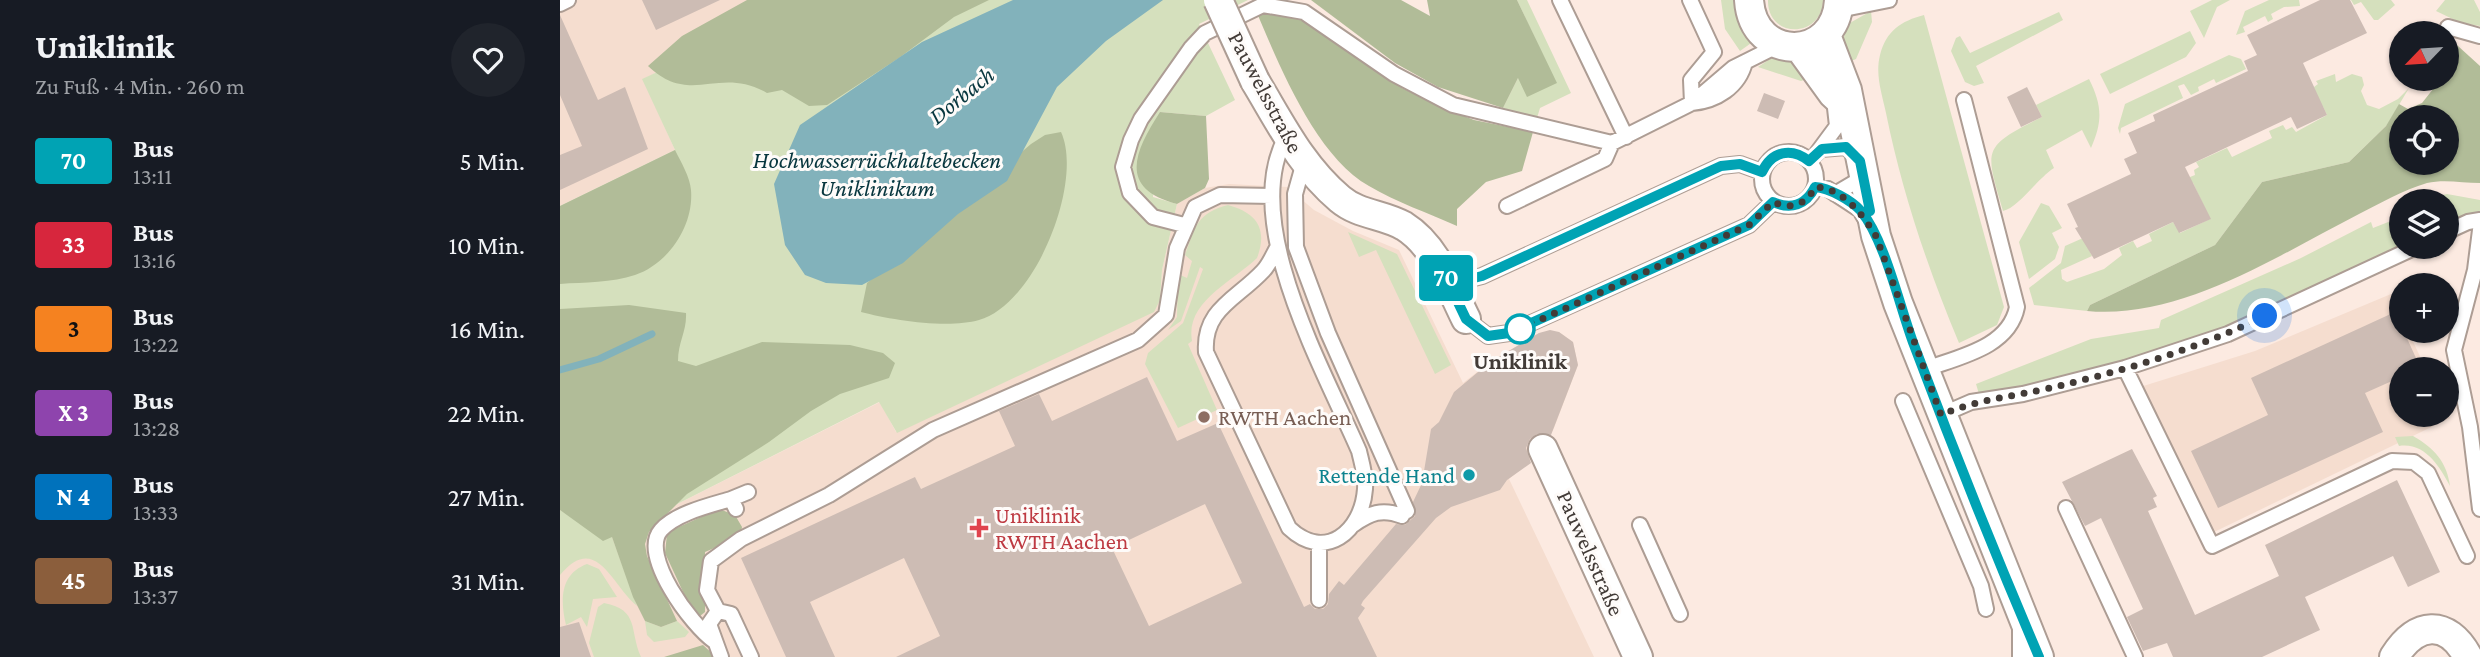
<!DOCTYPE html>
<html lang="de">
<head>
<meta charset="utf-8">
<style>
	:root { --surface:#171b24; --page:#20242c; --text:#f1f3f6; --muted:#9ea1a6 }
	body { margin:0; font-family:"Crimson Pro",serif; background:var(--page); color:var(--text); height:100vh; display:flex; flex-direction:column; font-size:26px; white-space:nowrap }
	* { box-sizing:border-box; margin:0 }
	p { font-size:23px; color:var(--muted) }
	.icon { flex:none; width:38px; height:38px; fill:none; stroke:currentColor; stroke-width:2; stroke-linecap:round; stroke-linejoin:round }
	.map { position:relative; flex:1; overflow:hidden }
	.side { display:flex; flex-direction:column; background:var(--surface); width:560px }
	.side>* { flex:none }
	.badge { padding:0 14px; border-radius:5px; font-size:24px; line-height:46px }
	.needle { width:46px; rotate:245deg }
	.buttons { position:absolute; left:1829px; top:21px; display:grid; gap:14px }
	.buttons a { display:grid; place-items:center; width:70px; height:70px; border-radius:50%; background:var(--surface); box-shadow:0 2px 5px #0004; font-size:35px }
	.you { position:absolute; width:35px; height:35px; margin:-18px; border:5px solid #fff; border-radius:50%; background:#1a73e8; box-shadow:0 0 0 10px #1a73e833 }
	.map>.badge { position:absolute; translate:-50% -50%; box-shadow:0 0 0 4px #fff }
	.round { display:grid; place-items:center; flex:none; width:74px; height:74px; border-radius:37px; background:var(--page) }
	.head { display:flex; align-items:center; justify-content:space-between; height:119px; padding:0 35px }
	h1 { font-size:33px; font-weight:800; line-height:52px }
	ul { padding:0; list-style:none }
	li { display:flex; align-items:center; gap:21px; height:84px; padding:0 35px }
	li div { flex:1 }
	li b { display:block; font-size:26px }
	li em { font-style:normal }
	li .badge { min-width:77px; font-weight:700; text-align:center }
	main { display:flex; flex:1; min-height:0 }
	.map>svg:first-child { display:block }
</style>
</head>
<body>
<main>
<section class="side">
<div class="head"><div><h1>Uniklinik</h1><p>Zu Fuß · 4 Min. · 260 m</p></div><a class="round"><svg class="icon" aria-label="heart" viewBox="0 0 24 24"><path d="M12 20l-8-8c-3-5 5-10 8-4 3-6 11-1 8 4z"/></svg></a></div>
<ul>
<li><span class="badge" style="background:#00a3b4;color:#fff">70</span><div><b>Bus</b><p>13:11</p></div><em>5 Min.</em></li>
<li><span class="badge" style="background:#d7263d;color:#fff">33</span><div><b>Bus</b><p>13:16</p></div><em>10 Min.</em></li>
<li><span class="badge" style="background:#f58220;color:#111">3</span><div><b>Bus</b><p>13:22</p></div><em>16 Min.</em></li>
<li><span class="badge" style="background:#8e44ad;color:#fff">X 3</span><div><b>Bus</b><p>13:28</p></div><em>22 Min.</em></li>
<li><span class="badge" style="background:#0072bc;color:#fff">N 4</span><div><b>Bus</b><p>13:33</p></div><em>27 Min.</em></li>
<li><span class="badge" style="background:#8b5e3c;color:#fff">45</span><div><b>Bus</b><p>13:37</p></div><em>31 Min.</em></li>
</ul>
</section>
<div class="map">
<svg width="1920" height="657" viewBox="0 0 1920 657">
	<rect width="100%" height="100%" fill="#fceae1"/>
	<path fill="#f5ddcf" d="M 0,0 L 254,0 L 83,79 L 115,150 L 0,206 Z
		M 669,184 L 727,187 L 754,210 L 793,231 L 839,250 L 903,383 L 930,362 L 979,333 L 999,332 L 1013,342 L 1018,365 L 994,428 L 983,449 L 949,479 L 1034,657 L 0,657 L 0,483 L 44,541 L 320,402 L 336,432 L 600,300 L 602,270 L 617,204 L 645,188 Z
		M 1831,294 L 1841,316 L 1841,331 L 1848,331 L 1866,369 L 1841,369 L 1841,415 L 1886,415 L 1887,412 L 1890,418 L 1650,534 L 1577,388 L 1695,351 Z"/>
	<path fill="#d5e0bd" d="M 255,0 L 688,0 L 639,24 L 675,100 L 646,116 L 600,112 L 593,197 L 617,204 L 602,270 L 600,300 L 594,312 L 337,433 L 319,402 L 52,537 L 77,606 C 51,584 36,532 0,575 L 0,510 L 5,513 L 0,483 L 0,206 L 115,150 L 82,79 Z
		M 957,0 L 967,0 L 1011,93 L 980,108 L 977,118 L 943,108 L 958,78 L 996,83 Z
		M 1161,0 L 1179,0 L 1194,41 L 1180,51 L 1165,29 Z
		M 1208,0 L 1263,0 C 1262,39 1207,39 1208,0 Z
		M 1652,0 L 1670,0 L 1657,7 L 1644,38 L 1630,11 Z
		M 1709,0 L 1739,0 L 1740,6 L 1724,7 L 1711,14 L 1713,19 L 1708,22 L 1705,16 L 1683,27 L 1685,32 L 1676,35 L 1685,11 Z
		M 1791,0 L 1831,0 L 1835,5 L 1818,20 L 1814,20 L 1801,2 L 1794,5 Z
		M 1885,0 L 1914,0 L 1920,12 L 1920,26 L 1901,23 L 1876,11 Z
		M 1311,11 L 1312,22 L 1296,59 L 1284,64 L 1281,46 L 1288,24 Z
		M 1499,12 L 1503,20 L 1416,66 L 1424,83 L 1414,86 L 1405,82 L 1391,51 L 1396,38 L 1400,36 L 1410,53 Z
		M 1364,15 L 1444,307 L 1437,325 L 1399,343 C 1368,269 1342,192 1326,113 C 1322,94 1315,75 1320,55 C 1326,31 1341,21 1364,15 Z
		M 1630,31 L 1636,43 L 1626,57 L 1550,94 L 1540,74 Z
		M 1669,55 L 1681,59 L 1686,69 L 1656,83 L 1654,79 L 1638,87 L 1639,91 L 1631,95 L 1624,84 L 1618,86 L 1623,98 L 1561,128 L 1560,134 L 1558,128 L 1565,104 Z
		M 1210,59 L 1226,59 L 1239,64 L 1247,79 L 1241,81 L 1198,67 Z
		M 1775,74 L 1776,82 L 1792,74 L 1802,77 L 1804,85 L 1801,91 L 1807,105 L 1819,109 L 1838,99 L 1849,88 L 1827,125 L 1789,162 L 1702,182 L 1655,245 L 1530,305 L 1527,311 L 1474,305 L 1469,288 L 1501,263 L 1505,246 L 1523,238 L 1532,256 L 1501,270 L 1502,279 L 1507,282 L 1544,269 L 1562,255 L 1559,248 L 1573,241 L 1577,248 L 1592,241 L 1589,234 L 1613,222 L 1620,233 L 1650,219 L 1633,183 L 1625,179 L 1635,175 L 1634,170 L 1639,167 L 1636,162 L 1667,148 L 1672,157 L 1712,138 L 1709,131 L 1723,125 L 1726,130 L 1732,127 L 1736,132 L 1767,115 L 1763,107 L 1758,109 L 1754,87 L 1758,84 L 1756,81 Z
		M 1529,79 C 1542,105 1543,121 1531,148 L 1522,130 L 1486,150 L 1494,168 C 1477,179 1458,208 1443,211 C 1425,149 1421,147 1482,117 L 1476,105 Z
		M 1887,194 L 1920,200 L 1920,212 L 1887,227 L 1886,201 L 1869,201 L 1869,198 Z
		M 1481,203 L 1489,206 L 1502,228 L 1492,233 L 1499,247 L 1495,259 L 1469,279 L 1459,242 Z
		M 668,205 C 697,213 708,229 697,258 C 672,282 625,302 632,341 L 628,344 L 657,410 L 618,428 L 585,364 L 588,353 L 623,323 L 643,269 L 640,267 L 621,321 L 608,330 L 617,317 L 618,274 L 627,278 L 632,261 L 625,255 C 635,227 637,213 668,205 Z
		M 1841,217 L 1841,247 C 1707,310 1569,380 1419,394 L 1416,384 L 1531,339 L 1599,328 L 1601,320 L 1741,258 L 1811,222 L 1813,228 Z
		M 788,232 L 837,254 L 891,365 L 875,374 L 816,250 L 799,257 Z
		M 1853,436 C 1874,448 1887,462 1890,486 C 1880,467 1865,442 1839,446 L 1835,437 Z
		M 27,564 L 39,569 L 57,597 L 33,599 L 27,627 L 21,617 L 6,625 C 0,600 0,574 27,564 Z
		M 44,603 C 80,610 69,630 81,657 L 34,657 L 29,643 L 38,607 Z
		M 85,621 L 101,627 L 117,621 L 129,632 L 125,637 L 94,642 L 87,635 Z"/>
	<path fill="#b1bc98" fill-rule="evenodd" d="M 187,0 L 429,0 L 394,17 L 339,58 L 267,105 L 249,106 L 222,90 L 207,93 C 158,65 131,107 88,66 L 122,36 Z
		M 751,0 L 841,0 L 870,16 L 867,0 L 957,0 L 997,83 L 967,97 L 958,78 L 943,108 L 878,87 L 835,63 Z
		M 711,11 L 742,18 L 842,88 L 886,109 L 914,120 L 973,132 L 962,171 L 926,182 L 897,209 L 897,226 C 868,213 836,202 809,186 C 756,156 720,67 697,13 Z
		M 1887,36 L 1920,66 L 1920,183 C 1903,183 1884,179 1867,183 C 1843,190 1821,203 1799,214 C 1719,255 1620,320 1527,311 L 1530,305 L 1655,245 L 1702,182 L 1789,162 L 1826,126 L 1839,104 L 1848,109 L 1862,103 L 1881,79 L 1886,79 ZM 1841,117 L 1886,117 L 1886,163 L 1841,163 Z
		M 600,112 L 646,116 L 649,179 L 645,188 L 617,204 C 558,189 574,152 600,112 Z
		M 501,132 C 524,182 475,305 419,320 C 388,329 331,320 301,312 L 307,283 L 471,144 L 485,135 Z
		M 115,150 C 121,162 130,177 131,190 C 134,226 108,264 75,275 C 52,283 24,282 0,284 L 0,206 Z
		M 69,305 L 126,313 C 127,331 118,342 118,361 L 136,366 L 202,342 L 290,345 L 323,353 L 335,363 L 329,378 L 280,394 L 251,411 L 209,442 L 127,494 L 89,532 L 85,544 L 87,556 L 117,621 L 101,627 L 85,621 L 73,597 L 52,537 L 43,541 L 0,510 L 0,309 Z
		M 159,509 L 175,515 L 182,527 L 180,537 L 145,552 L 145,612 L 140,616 L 130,607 L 105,553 L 107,534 L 112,530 Z
		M 143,645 L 156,657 L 104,657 Z"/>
	<path fill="#82b2bb" d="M 453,0 L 603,0 L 546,41 L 497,87 L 447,181 L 398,214 L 343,263 L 302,285 L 266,283 L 245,275 L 225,245 L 214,184 L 240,125 L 362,42 Z"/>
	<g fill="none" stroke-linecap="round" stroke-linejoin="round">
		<path stroke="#82b2bb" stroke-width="7" d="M 0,370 L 39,359 L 92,334"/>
	</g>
	<path fill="#cdbcb4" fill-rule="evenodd" d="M 82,0 L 160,0 L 96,30 Z
		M 1760,0 L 1790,0 L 1807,33 L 1743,63 L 1767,115 L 1737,129 L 1731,117 L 1625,167 L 1651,219 L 1619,233 L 1613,222 L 1534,259 L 1515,228 L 1518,227 L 1507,204 L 1571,174 L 1564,159 L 1577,153 L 1568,133 L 1595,121 L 1593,115 L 1688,71 L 1684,61 L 1697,55 L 1687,35 Z
		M 0,15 L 38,100 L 65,87 L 88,149 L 0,190 L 0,155 L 22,146 L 0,95 Z
		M 1467,87 L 1482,117 L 1461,127 L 1447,97 Z
		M 1204,93 L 1225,101 L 1218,119 L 1197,111 Z
		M 1835,312 L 1861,369 L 1841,369 L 1841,377 L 1805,393 L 1823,432 L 1658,508 L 1631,451 L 1708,415 L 1691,378 Z
		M 990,330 L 999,332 L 1013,342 L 1018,365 L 991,435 L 977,434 L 970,439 L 966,448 L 971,463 L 947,480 L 940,490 L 891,507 L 876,518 L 803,601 L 801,605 L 805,608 L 798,618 L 817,657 L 336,657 L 380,636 L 344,558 L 250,602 L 275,657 L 226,657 L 181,558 L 355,477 L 361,489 L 455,446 L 439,411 L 479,394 L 492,421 L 587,377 L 617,441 L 658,423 L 744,607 L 750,604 L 755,609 L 763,609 L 768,604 L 769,594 L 779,581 L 784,585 L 836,524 L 845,525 L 855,516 L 853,502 L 862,483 L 871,429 L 879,422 L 894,392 L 930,362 L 979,333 ZM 645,504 L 682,583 L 589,626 L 552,548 Z
		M 1572,449 L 1597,496 L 1593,498 L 1597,507 L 1588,511 L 1635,615 L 1719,576 L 1705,545 L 1837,480 L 1880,572 L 1848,587 L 1833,556 L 1745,597 L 1760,630 L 1702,657 L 1613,657 L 1607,643 L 1583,651 L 1567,617 L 1583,609 L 1541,518 L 1525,526 L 1502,482 Z
		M 19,622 L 31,657 L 0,657 L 0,627 Z"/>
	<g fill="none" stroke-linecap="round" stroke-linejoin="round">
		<g stroke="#ad9d94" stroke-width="18">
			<path id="lane" d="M 1000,0 L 1066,137
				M 0,4 L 8,0
				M 1279,10 L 1329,0
				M 1888,27 L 1920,36
				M 1132,103 L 1173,68 L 1219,45
				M 1132,103 C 1156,101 1179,87 1185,62
				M 1262,149 L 1286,147 L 1300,161 L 1297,181 L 1275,194
				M1202 179a27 27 0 1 1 54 0a27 27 0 1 1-54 0Z
				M 1257,153 L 1277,126 L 1274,99
				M 744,162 L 735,194 L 736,247 L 768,333 L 847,511
				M 1268,189 L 1300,210 L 1306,220
				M 947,206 L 1045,159 L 1052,143
				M 624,225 L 593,217 L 570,193 L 563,167 L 571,140 L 581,119 L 631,48 L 645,33 L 703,5 L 744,12 L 834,74 L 893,105 L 1052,143 L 1132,103 L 1131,80 L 1154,52 L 1130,0
				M 1920,230 L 1915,270 L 1894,350 L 1910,427 L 1920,509
				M 1886,232 L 1908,222 L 1920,220
				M 717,248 C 713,255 709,265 703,271 C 677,299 643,309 646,352 L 729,528 C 765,562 802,532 805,489 C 806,476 802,464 799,451 C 764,370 679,221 726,137
				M 884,272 L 910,279 L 922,276 L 1161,166 L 1180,164 L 1202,172
				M 906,319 L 928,336 L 949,333 L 1189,225 L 1213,202
				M 1565,368 L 1652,546 L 1832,461 L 1854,462 L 1868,473 L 1907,556
				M 1363,370 C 1398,357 1449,348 1457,307 L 1404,100
				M 1343,401 L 1421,586 L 1426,609
				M 1381,415 L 1411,402 L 1463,394 L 1565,368 L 1668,334 L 1856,247
				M 171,499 L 188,492
				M 1506,508 L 1575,657
				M 793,525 C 810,513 822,508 842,516
				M 1080,525 L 1120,614
				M 759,544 L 759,600
				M 158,611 L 149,624 L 161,657
				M 154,641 C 132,626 79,555 101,530 C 116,513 151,505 171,499 L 176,509
				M 191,657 L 171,614 L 158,611 L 147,590 L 151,561 L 181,539 L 269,495 L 373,430 L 578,340 L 606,315 L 617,248 L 635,207 L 660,195 L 712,196
				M 1460,657 L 1460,625"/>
		</g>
		<g stroke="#ad9d94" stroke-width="32">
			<path id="street" d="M 1189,0 C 1193,63 1276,62 1279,0
				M 1266,35 L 1287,90 L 1316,236 L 1338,303 L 1479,657
				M 1239,47 L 1273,94 L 1286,106
				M 695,81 C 721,124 741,166 780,199 C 799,215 823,214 844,226 C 876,246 890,287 906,319
				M 983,449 L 1078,657
				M 1834,657 C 1856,622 1887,618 1908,657"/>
		</g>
		<use href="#lane" stroke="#fff" stroke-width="14"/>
		<use href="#street" stroke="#fff" stroke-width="28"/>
		<g stroke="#ad9d94" stroke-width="32" stroke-linecap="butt">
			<path id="street-bridge" d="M 658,0 L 695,81"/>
		</g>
		<use href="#street-bridge" stroke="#fff" stroke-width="28"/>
	</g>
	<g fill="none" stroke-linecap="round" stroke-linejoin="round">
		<g stroke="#fff" stroke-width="16">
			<path id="line" d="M 1310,211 L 1300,161 L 1286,147 L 1262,149 L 1249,161 C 1231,147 1212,151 1202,172 L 1180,164 L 1161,166 L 922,276 L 910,279 L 883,271 L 906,319 L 928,336 L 949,333 L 1189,225 L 1213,202 C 1231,210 1246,205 1255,187 C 1269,188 1291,200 1301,211 C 1325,240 1340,308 1354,345 C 1393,449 1435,554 1479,657"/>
		</g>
		<use href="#line" stroke="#00a3b4" stroke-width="10"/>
		<path stroke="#423b37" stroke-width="7" stroke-dasharray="0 12.6" d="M 960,329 L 1189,225 L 1213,202 C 1231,210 1246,205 1255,187 C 1283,188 1302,214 1316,236 L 1381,415 C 1418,399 1451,397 1490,388 C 1563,371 1637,349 1705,316"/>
	</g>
	<circle fill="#fff" stroke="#00a3b4" stroke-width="3.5" cx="960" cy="329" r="14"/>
	<circle fill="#8d6e63" stroke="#fefbf9" stroke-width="2.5" cx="644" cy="417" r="7"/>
	<circle fill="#0f9aa8" stroke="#fefbf9" stroke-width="2.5" cx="909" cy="475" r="7"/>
	<path fill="#e0444e" stroke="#fefbf9" stroke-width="2.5" d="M415.5 517.5h7v7h7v7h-7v7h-7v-7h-7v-7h7z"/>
	<g text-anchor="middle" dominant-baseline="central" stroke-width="6" stroke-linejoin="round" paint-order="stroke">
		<g font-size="23" fill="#423b37" stroke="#fefbf9">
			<text transform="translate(706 92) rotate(62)">Pauwelsstraße</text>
			<text transform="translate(1031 553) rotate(66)">Pauwelsstraße</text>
		</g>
		<g font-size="23" font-weight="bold" fill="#423b37" stroke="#fefbf9">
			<text x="960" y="361">Uniklinik</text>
		</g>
		<g font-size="23" fill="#785e54" stroke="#fefbf9" text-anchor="start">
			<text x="658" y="417">RWTH Aachen</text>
		</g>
		<g font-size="23" fill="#0d838f" stroke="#fefbf9" text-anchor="end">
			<text x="895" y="475">Rettende Hand</text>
		</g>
		<g font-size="23" fill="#be3a42" stroke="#fefbf9" text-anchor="start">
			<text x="435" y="515">Uniklinik<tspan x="435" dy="26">RWTH Aachen</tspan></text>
		</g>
		<g font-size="24" font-style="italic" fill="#07363e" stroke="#fefbf9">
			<text transform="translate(401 95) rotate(-39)">Dorbach</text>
			<text x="317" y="159">Hochwasserrückhaltebecken<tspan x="317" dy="28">Uniklinikum</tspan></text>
		</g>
	</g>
</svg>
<div class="buttons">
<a><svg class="needle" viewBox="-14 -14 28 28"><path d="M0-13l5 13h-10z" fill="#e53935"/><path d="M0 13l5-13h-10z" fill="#9ea1a6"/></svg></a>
<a><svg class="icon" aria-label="locate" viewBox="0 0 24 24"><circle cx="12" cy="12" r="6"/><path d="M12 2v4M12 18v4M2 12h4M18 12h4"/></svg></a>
<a><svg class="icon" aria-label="layers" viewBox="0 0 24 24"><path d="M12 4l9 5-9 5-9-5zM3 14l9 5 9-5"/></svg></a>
<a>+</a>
<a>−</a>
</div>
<div class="you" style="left:1705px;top:316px"></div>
<b class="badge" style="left:886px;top:278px;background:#00a3b4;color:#fff">70</b>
</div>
</main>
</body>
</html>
